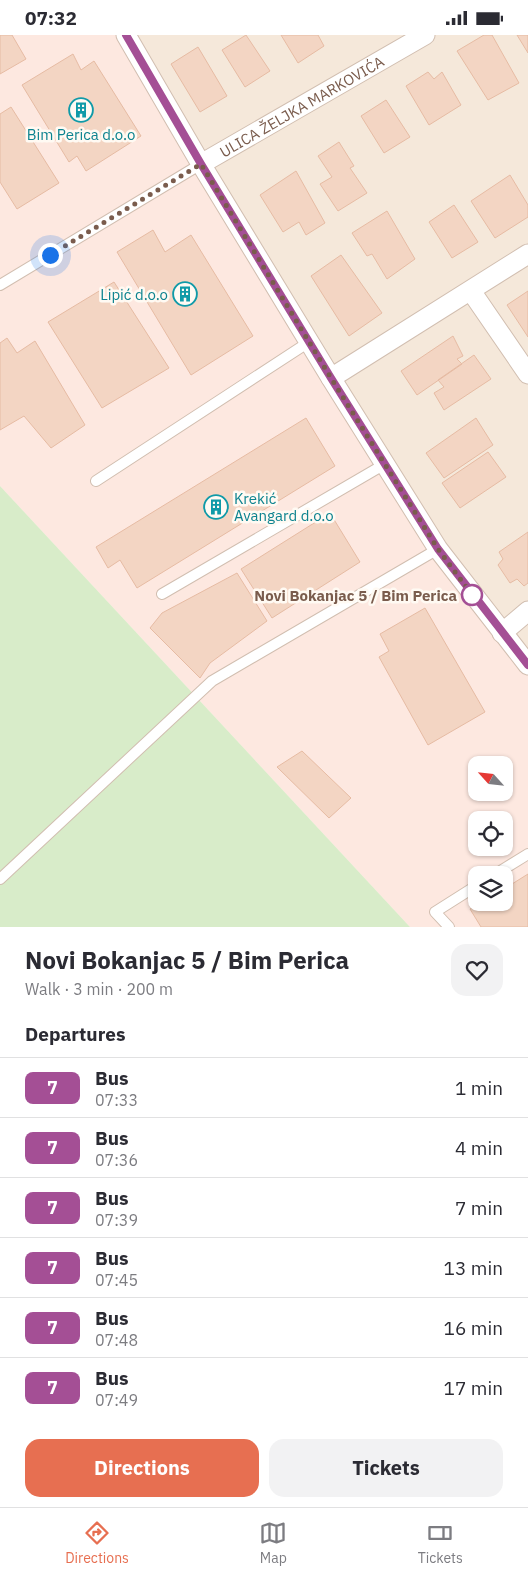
<!DOCTYPE html>
<html lang="en">
<head>
<meta charset="utf-8">
<style>
	:root { --surface:#fff; --page:#f2f2f3; --text:#2b2b33; --muted:#7c7c81; --line:#e1e1e2; --accent:#e76f51 }
	body { margin:0; font-family:"IBM Plex Sans",sans-serif; background:var(--page); color:var(--text); height:100vh; display:flex; flex-direction:column; font-size:19px; white-space:nowrap }
	* { box-sizing:border-box; margin:0 }
	p { font-size:16px; color:var(--muted) }
	.icon { flex:none; width:28px; height:28px; fill:none; stroke:currentColor; stroke-width:2; stroke-linecap:round; stroke-linejoin:round }
	.map { position:relative; height:892px; overflow:hidden }
	.panel { display:flex; flex-direction:column; background:var(--surface); flex:1 }
	.panel>* { flex:none }
	.badge { padding:0 10px; border-radius:8px; font-size:18px; line-height:32px }
	.needle { width:32px; rotate:297deg }
	.fabs { position:absolute; left:468px; top:721px; display:grid; gap:10px }
	.fabs a { display:grid; place-items:center; width:45px; height:45px; border-radius:10px; background:var(--surface); box-shadow:0 1px 4px #0004; font-size:25px }
	.you { position:absolute; width:25px; height:25px; margin:-12px; border:4px solid #fff; border-radius:50%; background:#1a73e8; box-shadow:0 0 0 8px #1a73e833 }
	.map>.badge { position:absolute; translate:-50% -50%; box-shadow:0 0 0 2px #fff }
	h2 { padding:0 25px; font-size:19px; line-height:45px }
	.round { display:grid; place-items:center; flex:none; width:52px; height:52px; border-radius:15px; background:var(--page) }
	.summary { display:flex; align-items:center; justify-content:space-between; height:85px; padding:0 25px }
	h1 { font-size:24px; font-weight:800; line-height:38px }
	.primary-button { display:flex; gap:10px; margin-top:auto; padding:10px 25px }
	.primary-button a { flex:1; height:58px; border-radius:15px; background:var(--accent); color:#fff; font-size:20px; font-weight:800; line-height:58px; text-align:center }
	.primary-button a+a { background:var(--page); color:var(--text) }
	ul { padding:0; list-style:none }
	li { display:flex; align-items:center; gap:15px; height:60px; padding:0 25px; border-top:1px solid var(--line) }
	li div { flex:1 }
	li b { display:block; font-size:19px }
	li em { font-style:normal }
	li .badge { min-width:55px; font-weight:700; text-align:center }
	.status { display:flex; justify-content:space-between; align-items:center; height:35px; padding:0 25px; background:var(--surface); direction:ltr }
	.status svg { height:14px; fill:currentColor }
	.menu { display:flex; justify-content:space-around; align-items:center; height:70px; border-top:1px solid var(--line); background:var(--surface); font-size:14px; color:var(--muted) }
	.menu a { display:grid; justify-items:center; gap:2px }
	.menu .selected { color:var(--accent) }
	.map>svg:first-child { display:block }
</style>
</head>
<body>
<div class="status"><b>07:32</b><svg viewBox="0 0 49 12"><path d="M0 12V9h3v3zM5 12V6h3v6zM10 12V3h3v9zM15 12V0h3v12zM26 1h20v11H26zM47 4h2v5h-2z"/></svg></div>
<div class="map">
<svg width="528" height="892" viewBox="0 0 528 892">
	<rect width="100%" height="100%" fill="#fdf6ec"/>
	<path fill="#f5e8da" d="M 126,0 L 528,0 L 528,630 L 473,561 Z"/>
	<path fill="#fde8e0" fill-rule="evenodd" d="M 0,0 L 126,0 L 331,343 L 528,631 L 528,892 L 410,892 L 0,451 ZM 476,730 L 504,730 L 504,758 L 476,758 ZM 476,785 L 504,785 L 504,812 L 476,812 ZM 476,840 L 504,840 L 504,868 L 476,868 Z"/>
	<path fill="#d8ecc9" d="M 0,451 L 410,892 L 0,892 Z"/>
	<path fill="#f3d5c3" stroke="#e6bba3" d="M 0,0 L 12,0 L 26,24 L 0,39 Z
		M 246,0 L 270,36 L 245,52 L 222,15 Z
		M 281,0 L 318,0 L 324,11 L 298,28 Z
		M 484,0 L 492,0 L 519,48 L 488,65 L 457,16 Z
		M 517,0 L 528,0 L 528,18 Z
		M 198,12 L 227,61 L 200,77 L 171,29 Z
		M 73,19 L 81,35 L 94,26 L 141,101 L 86,136 L 77,121 L 69,127 L 22,50 Z
		M 428,37 L 434,44 L 442,37 L 461,70 L 429,90 L 406,51 Z
		M 386,65 L 410,102 L 384,118 L 361,81 Z
		M 11,72 L 59,148 L 17,174 L 0,147 L 0,79 Z
		M 339,107 L 354,131 L 350,133 L 367,158 L 338,176 L 320,149 L 332,142 L 318,121 Z
		M 296,136 L 325,188 L 306,200 L 299,187 L 283,197 L 260,160 Z
		M 510,140 L 528,170 L 528,182 L 495,203 L 471,166 Z
		M 454,170 L 478,207 L 452,223 L 429,187 Z
		M 387,176 L 415,224 L 387,244 L 372,219 L 367,221 L 352,198 Z
		M 153,195 L 165,217 L 191,200 L 253,301 L 191,340 L 117,217 Z
		M 341,220 L 382,278 L 349,301 L 311,241 Z
		M 114,247 L 169,333 L 102,373 L 48,287 Z
		M 528,256 L 528,302 L 507,270 Z
		M 453,301 L 463,321 L 457,324 L 462,329 L 417,360 L 401,336 Z
		M 7,303 L 17,318 L 35,306 L 85,390 L 51,413 L 24,381 L 0,395 L 0,308 Z
		M 474,320 L 491,344 L 444,375 L 434,358 L 444,352 L 438,345 Z
		M 306,383 L 335,431 L 137,553 L 120,525 L 108,533 L 96,512 Z
		M 476,383 L 493,410 L 444,443 L 426,418 Z
		M 488,417 L 506,442 L 460,473 L 442,448 Z
		M 330,478 L 360,527 L 272,583 L 241,534 Z
		M 528,497 L 528,548 L 524,551 L 517,544 L 510,548 L 498,530 L 503,524 L 499,517 Z
		M 237,538 L 267,586 L 210,628 L 200,643 L 150,593 L 162,578 Z
		M 425,573 L 485,677 L 428,710 L 379,622 L 389,616 L 380,599 Z
		M 302,716 L 351,763 L 329,783 L 277,732 Z
		M 528,839 L 528,892 L 481,892 L 470,874 L 481,868 L 504,868 L 504,854 Z"/>
	<g fill="none" stroke-linecap="round" stroke-linejoin="round">
		<g stroke="#d1beb0" stroke-width="12">
			<path id="lane" d="M 0,250 L 201,129
				M 96,446 L 309,307
				M 162,559 L 385,429
				M 494,840 L 528,819
				M 0,844 L 212,646 L 438,514
				M 449,892 L 435,877 L 476,851"/>
		</g>
		<g stroke="#d1beb0" stroke-width="21">
			<g id="street">
				<path d="M 126,0 L 201,129 L 331,343 L 438,514 L 528,630"/>
				<path id="s1" d="M 201,129 L 425,0"/>
				<path d="M 471,256 L 528,339"/>
				<path d="M 331,343 L 528,219"/>
				<path d="M 502,598 L 528,576"/>
			</g>
		</g>
		<use href="#lane" stroke="#fff" stroke-width="10"/>
		<use href="#street" stroke="#fff" stroke-width="19"/>
	</g>
	<g fill="none" stroke-linecap="round" stroke-linejoin="round">
		<g stroke="#fff" stroke-width="11">
			<path id="line" d="M 126,0 L 201,129 L 331,343 L 438,514 L 528,630"/>
		</g>
		<use href="#line" stroke="#a44f95" stroke-width="8"/>
		<path stroke="#7a5c4d" stroke-width="5" stroke-dasharray="0 9" d="M 50,220 L 201,129 L 331,343 L 438,514 L 473,561 L 472,560"/>
	</g>
	<defs>
		<g id="building-ring" transform="scale(1.25)"><circle r="9.5" fill="#fffaf3" stroke="#0f9aa8" stroke-width="1.5"/><path d="M-4-6H4V6H1V3H-1V6H-4ZM-2.5-4.3h1.7v1.8h-1.7ZM.8-4.3h1.7v1.8H.8ZM-2.5-1h1.7V.8h-1.7ZM.8-1h1.7V.8H.8Z" fill="#0f9aa8"/></g>
	</defs>
	<g fill-rule="evenodd">
		<use href="#building-ring" x="81" y="75"/>
		<use href="#building-ring" x="185" y="259"/>
		<use href="#building-ring" x="216" y="472"/>
	</g>
	<circle fill="#fff" stroke="#a44f95" stroke-width="2.5" cx="472" cy="560" r="10"/>
	<g text-anchor="middle" dominant-baseline="central" stroke-width="5" stroke-linejoin="round" paint-order="stroke">
		<g font-size="15" fill="#7a5c4d" stroke="#fffaf3">
			<text stroke="none"><textPath href="#s1" startOffset="116">ULICA ŽELJKA MARKOVIĆA</textPath></text>
		</g>
		<g font-size="15" fill="#0d838f" stroke="#fffaf3">
			<text x="81" y="99">Bim Perica d.o.o</text>
			<text x="168" y="259" text-anchor="end">Lipić d.o.o</text>
			<text x="234" y="463" text-anchor="start">Krekić<tspan x="234" dy="17">Avangard d.o.o</tspan></text>
		</g>
		<g font-size="15" font-weight="bold" fill="#7a5c4d" stroke="#fffaf3" text-anchor="end">
			<text x="457" y="560">Novi Bokanjac 5 / Bim Perica</text>
		</g>
	</g>
</svg>
<div class="fabs">
<a><svg class="needle" viewBox="-14 -14 28 28"><path d="M0-13l5 13h-10z" fill="#e53935"/><path d="M0 13l5-13h-10z" fill="#7c7c81"/></svg></a>
<a><svg class="icon" aria-label="locate" viewBox="0 0 24 24"><circle cx="12" cy="12" r="6"/><path d="M12 2v4M12 18v4M2 12h4M18 12h4"/></svg></a>
<a><svg class="icon" aria-label="layers" viewBox="0 0 24 24"><path d="M12 4l9 5-9 5-9-5zM3 14l9 5 9-5"/></svg></a>
</div>
<div class="you" style="left:50px;top:220px"></div>
</div>
<section class="panel">
<div class="summary"><div><h1>Novi Bokanjac 5 / Bim Perica</h1><p>Walk · 3 min · 200 m</p></div><a class="round"><svg class="icon" aria-label="heart" viewBox="0 0 24 24"><path d="M12 20l-8-8c-3-5 5-10 8-4 3-6 11-1 8 4z"/></svg></a></div>
<h2>Departures</h2>
<ul>
<li><span class="badge" style="background:#a44f95;color:#fff">7</span><div><b>Bus</b><p>07:33</p></div><em>1 min</em></li>
<li><span class="badge" style="background:#a44f95;color:#fff">7</span><div><b>Bus</b><p>07:36</p></div><em>4 min</em></li>
<li><span class="badge" style="background:#a44f95;color:#fff">7</span><div><b>Bus</b><p>07:39</p></div><em>7 min</em></li>
<li><span class="badge" style="background:#a44f95;color:#fff">7</span><div><b>Bus</b><p>07:45</p></div><em>13 min</em></li>
<li><span class="badge" style="background:#a44f95;color:#fff">7</span><div><b>Bus</b><p>07:48</p></div><em>16 min</em></li>
<li><span class="badge" style="background:#a44f95;color:#fff">7</span><div><b>Bus</b><p>07:49</p></div><em>17 min</em></li>
</ul>
<div class="primary-button"><a>Directions</a><a>Tickets</a></div>
</section>
<nav class="menu">
<a class="selected"><svg class="icon" aria-label="directions" viewBox="0 0 24 24"><path d="M12 3l9 9-9 9-9-9zM9 14v-3h6M13 9l2 2-2 2"/></svg>Directions</a>
<a><svg class="icon" aria-label="map" viewBox="0 0 24 24"><path d="M3 6l6-2 6 2 6-2v14l-6 2-6-2-6 2zM9 4v14M15 6v14"/></svg>Map</a>
<a><svg class="icon" aria-label="tickets" viewBox="0 0 24 24"><path d="M3 7h18v10H3zM15 7v10"/></svg>Tickets</a>
</nav>
</body>
</html>
